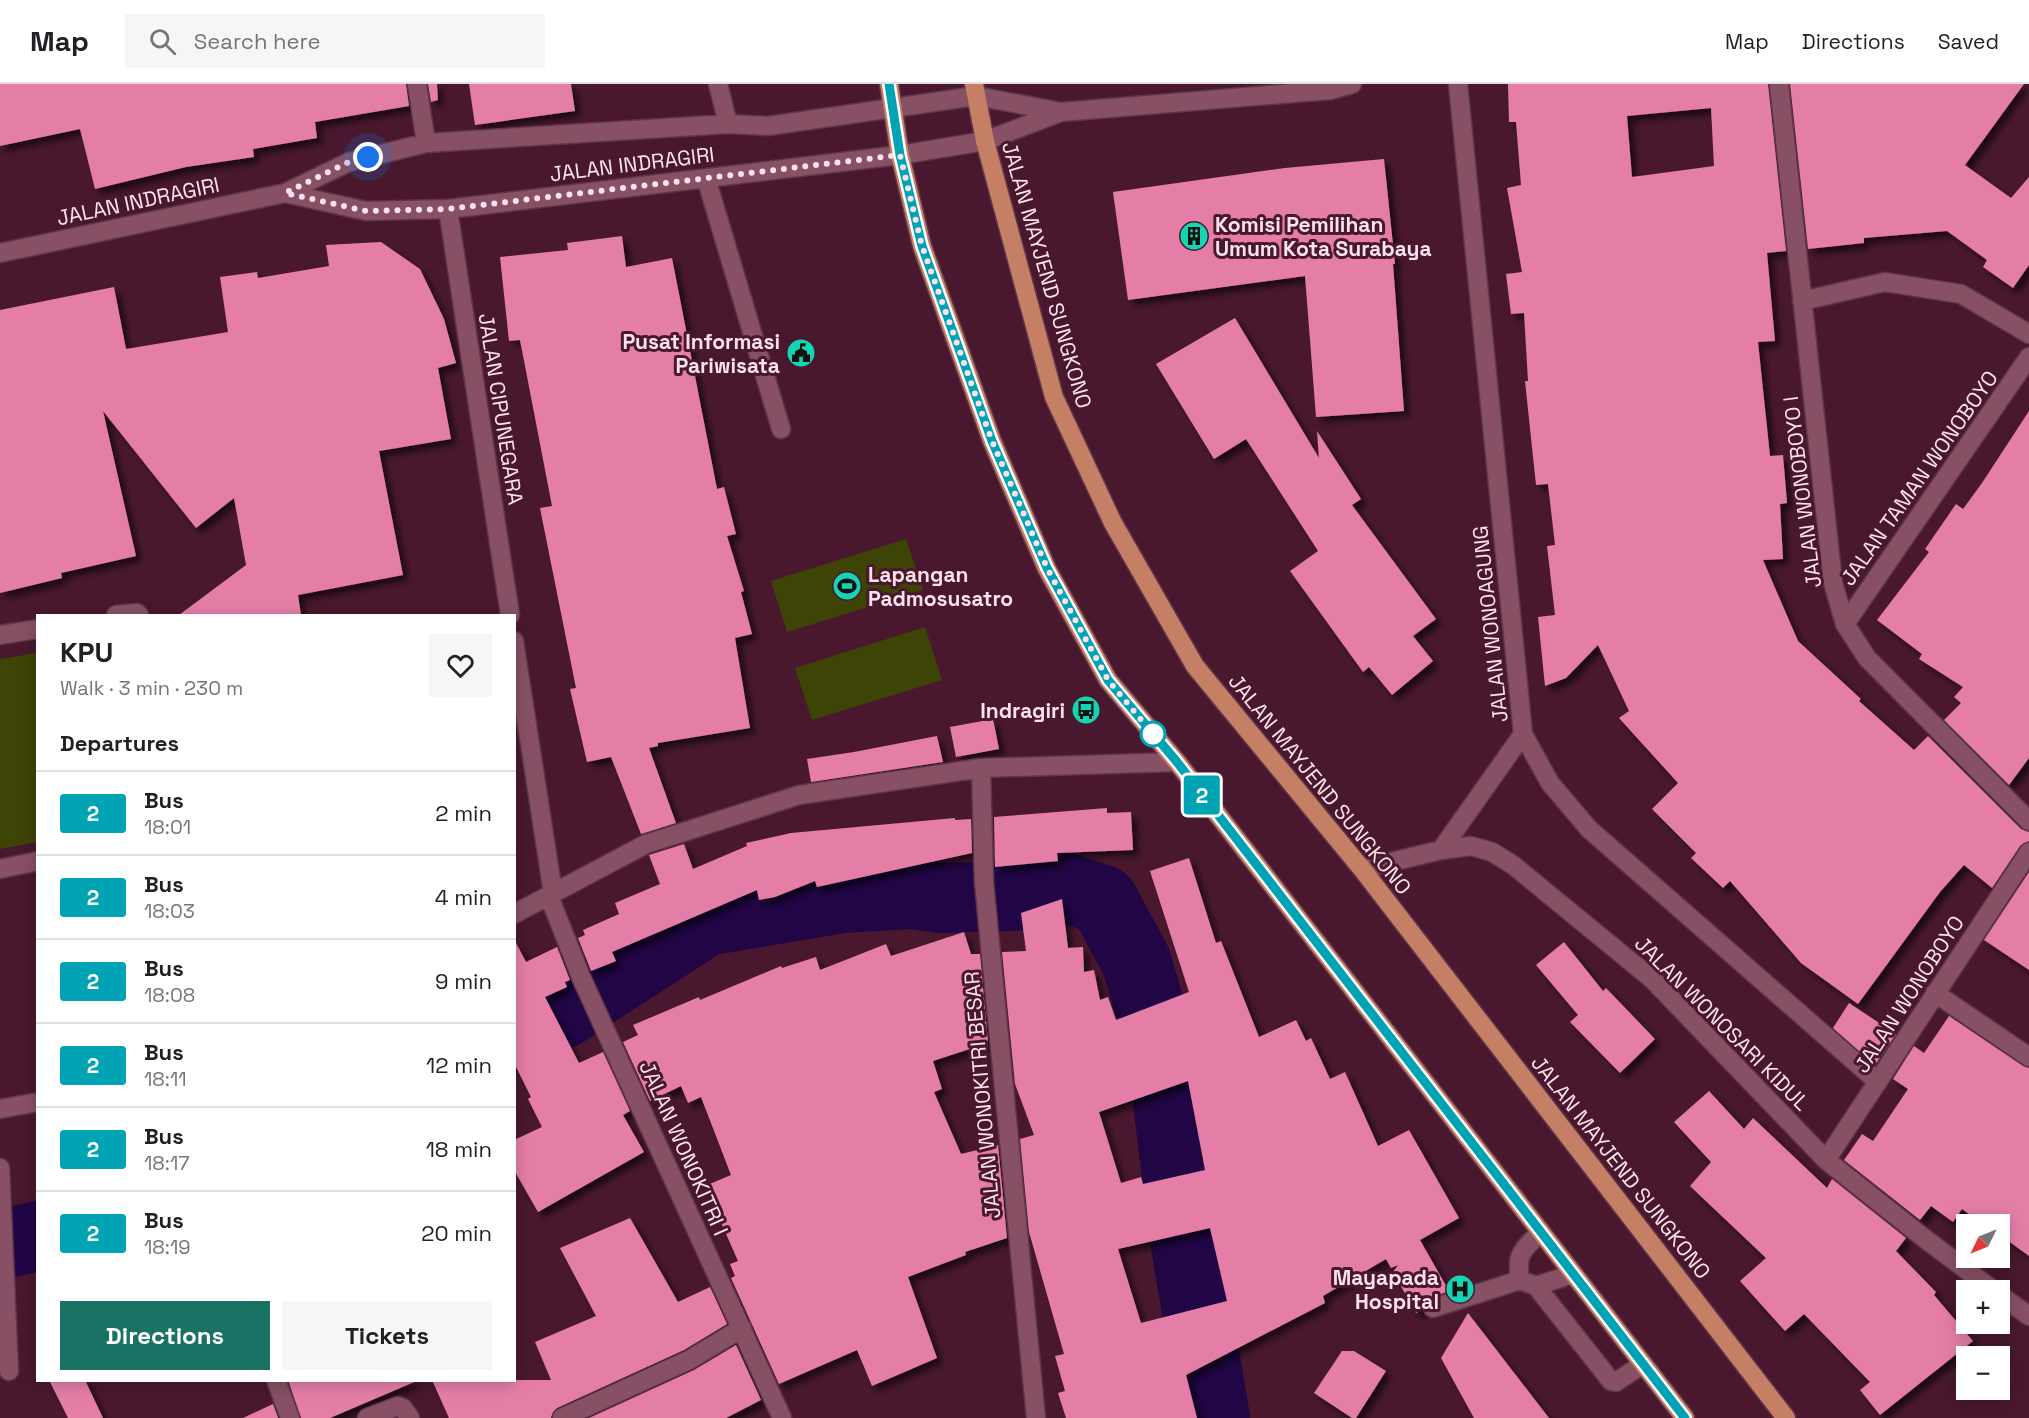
<!DOCTYPE html>
<html lang="en">
<head>
<meta charset="utf-8">
<style>
	:root { --surface:#fff; --page:#f6f6f6; --text:#202124; --muted:#757577; --line:#e0e0e0; --accent:#1a7264 }
	body { margin:0; font-family:"Space Grotesk",sans-serif; background:var(--page); color:var(--text); height:100vh; display:flex; flex-direction:column; font-size:22px; white-space:nowrap }
	* { box-sizing:border-box; margin:0 }
	p { font-size:20px; color:var(--muted) }
	.icon { flex:none; width:33px; height:33px; fill:none; stroke:currentColor; stroke-width:2; stroke-linecap:round; stroke-linejoin:round }
	.map { position:relative; flex:1; overflow:hidden }
	.side { position:absolute; left:36px; top:530px; width:480px; height:768px; display:flex; flex-direction:column; background:var(--surface); border-radius:0px; box-shadow:0 3px 15px #0003 }
	.side>* { flex:none }
	.badge { padding:0 12px; border-radius:4px; font-size:21px; line-height:39px }
	.needle { width:39px; rotate:227deg }
	.controls { position:absolute; left:1956px; top:1130px; display:grid; gap:12px }
	.controls a { display:grid; place-items:center; width:54px; height:54px; border-radius:0px; background:var(--surface); box-shadow:0 3px 15px #0003; font-size:30px }
	.you { position:absolute; width:30px; height:30px; margin:-15px; border:4px solid #fff; border-radius:50%; background:#1a73e8; box-shadow:0 0 0 9px #1a73e833 }
	.map>.badge { position:absolute; translate:-50% -50%; box-shadow:0 0 0 3px #fff }
	h2 { padding:0 24px; font-size:22px; line-height:54px }
	.round { display:grid; place-items:center; flex:none; width:63px; height:63px; border-radius:0px; background:var(--page) }
	.summary { display:flex; align-items:center; justify-content:space-between; height:102px; padding:0 24px }
	h1 { font-size:28px; font-weight:700; line-height:45px }
	.action { display:flex; gap:12px; margin-top:auto; padding:12px 24px }
	.action a { flex:1; height:69px; border-radius:0px; background:var(--accent); color:#fff; font-size:24px; font-weight:700; line-height:69px; text-align:center }
	.action a+a { background:var(--page); color:var(--text) }
	ul { padding:0; list-style:none }
	li { display:flex; align-items:center; gap:18px; height:84px; padding:0 24px; border-top:2px solid var(--line) }
	li div { flex:1 }
	li b { display:block; font-size:22px }
	li em { font-style:normal }
	li .badge { min-width:66px; font-weight:700; text-align:center }
	header { display:flex; align-items:center; gap:36px; box-sizing:border-box; height:84px; padding:0 30px; background:var(--surface); border-bottom:2px solid var(--line) }
	header strong { font-size:28px }
	nav { display:flex; gap:33px; margin-inline-start:auto; font-size:21px }
	.search { width:420px; height:54px; background:var(--page); display:flex; align-items:center; gap:15px; box-sizing:border-box; padding:0 21px; border-radius:0px; color:var(--muted); font-size:22px }
	.map>svg:first-child { display:block }
</style>
</head>
<body>
<header>
<strong>Map</strong>
<div class="search"><svg class="icon" aria-label="search" viewBox="0 0 24 24"><circle cx="10" cy="10" r="6"/><path d="M15 15l6 6"/></svg>Search here</div>
<nav><a>Map</a><a>Directions</a><a>Saved</a></nav>
</header>
<div class="map">
<svg width="2029" height="1334" viewBox="0 0 2029 1334">
	<defs>
		<filter id="shadow"><feDropShadow dx="5.5" dy="5.5" stdDeviation="3" flood-color="#0009"/></filter>
	</defs>
	<rect width="100%" height="100%" fill="#49182e"/>
	<path fill="#3e4405" d="M 906,455 L 923,506 L 787,548 L 771,497 Z
		M 925,543 L 942,596 L 812,636 L 795,584 Z
		M 37,569 L 37,758 L 0,765 L 0,575 Z"/>
	<g fill="none" stroke-linecap="round" stroke-linejoin="round">
		<path stroke="#210545" stroke-width="70" d="M 514,953 L 565,928 L 706,837 L 843,814 L 911,810 L 941,814 L 1014,812 L 1057,801 L 1103,816 L 1136,877 L 1161,960 L 1184,1150 L 1215,1334
			M 12,1158 L 38,1152"/>
	</g>
	<path fill="#e57ea7" fill-rule="evenodd" filter="url(#shadow)" d="M 0,0 L 406,0 L 409,22 L 315,38 L 317,54 L 253,65 L 254,73 L 186,83 L 95,105 L 80,45 L 0,62 Z
		M 428,0 L 437,0 L 438,16 L 431,18 Z
		M 469,0 L 571,0 L 575,27 L 475,41 Z
		M 1508,0 L 1768,0 L 1786,167 L 1767,169 L 1775,257 L 1758,258 L 1770,372 L 1783,371 L 1787,419 L 1780,420 L 1783,475 L 1763,476 L 1798,557 L 1861,615 L 1859,617 L 1914,666 L 1928,652 L 2021,745 L 2029,748 L 2029,757 L 2020,762 L 1992,804 L 1964,781 L 1940,808 L 1858,920 L 1801,879 L 1730,797 L 1723,804 L 1691,774 L 1696,769 L 1652,725 L 1678,699 L 1619,634 L 1629,627 L 1598,561 L 1566,594 L 1545,602 L 1538,533 L 1555,531 L 1547,462 L 1555,461 L 1548,400 L 1536,401 L 1525,297 L 1528,297 L 1524,229 L 1511,230 L 1506,190 L 1522,188 L 1507,104 L 1521,101 L 1516,38 L 1509,38 ZM 1711,24 L 1714,82 L 1632,93 L 1627,32 Z
		M 1790,0 L 2024,0 L 1965,81 L 2011,114 L 2029,93 L 2029,181 L 2013,204 L 1983,183 L 1987,176 L 1947,147 L 1864,154 L 1864,159 L 1808,165 Z
		M 1384,75 L 1395,180 L 1393,180 L 1404,327 L 1316,333 L 1305,192 L 1128,216 L 1113,108 L 1285,84 Z
		M 622,152 L 626,183 L 672,174 L 717,405 L 724,403 L 736,450 L 727,452 L 744,507 L 741,508 L 752,550 L 735,554 L 750,644 L 658,659 L 658,662 L 649,664 L 676,739 L 641,750 L 611,673 L 587,678 L 570,605 L 576,604 L 540,424 L 552,422 L 520,256 L 509,257 L 500,173 L 568,166 L 567,159 Z
		M 381,158 L 420,185 L 444,235 L 456,279 L 438,284 L 451,355 L 379,367 L 403,491 L 298,511 L 301,531 L 179,531 L 246,481 L 234,414 L 196,444 L 103,327 L 136,472 L 61,489 L 62,494 L 0,509 L 0,226 L 114,203 L 126,265 L 228,248 L 220,193 L 257,188 L 258,194 L 329,182 L 326,161 Z
		M 1235,234 L 1319,374 L 1317,347 L 1361,415 L 1352,421 L 1436,535 L 1413,552 L 1433,577 L 1392,611 L 1369,583 L 1363,588 L 1290,487 L 1318,467 L 1246,355 L 1214,375 L 1156,280 Z
		M 2029,327 L 2029,674 L 2009,701 L 1944,636 L 1961,619 L 1954,613 L 1963,603 L 1919,575 L 1922,570 L 1877,536 L 1929,468 L 1925,465 L 1956,420 L 1963,425 L 1982,399 Z
		M 993,635 L 999,665 L 956,673 L 950,643 Z
		M 937,652 L 943,678 L 811,698 L 807,675 L 854,668 Z
		M 1107,724 L 1107,729 L 1131,728 L 1133,766 L 1057,769 L 1058,777 L 995,783 L 994,733 Z
		M 955,734 L 955,736 L 971,735 L 972,769 L 817,803 L 815,797 L 775,813 L 759,816 L 757,806 L 612,868 L 616,877 L 591,887 L 578,854 L 585,851 L 583,846 L 619,830 L 615,819 L 660,800 L 649,771 L 684,760 L 693,785 L 747,762 L 746,759 L 791,749 Z
		M 1189,774 L 1216,859 L 1221,857 L 1259,953 L 1296,936 L 1306,957 L 1311,954 L 1330,995 L 1345,988 L 1378,1062 L 1409,1046 L 1459,1134 L 1420,1156 L 1449,1207 L 1425,1216 L 1422,1226 L 1416,1229 L 1393,1188 L 1398,1181 L 1391,1184 L 1386,1175 L 1323,1212 L 1325,1219 L 1186,1291 L 1197,1334 L 1066,1334 L 1058,1309 L 1065,1307 L 1055,1272 L 1064,1270 L 1029,1148 L 1020,1055 L 1034,1051 L 1015,1000 L 1002,868 L 1026,867 L 1021,829 L 1062,815 L 1068,864 L 1083,863 L 1084,888 L 1094,886 L 1100,916 L 1108,913 L 1116,936 L 1189,908 L 1150,787 ZM 1188,997 L 1205,1086 L 1143,1100 L 1141,1093 L 1121,1099 L 1099,1028 ZM 1210,1144 L 1227,1217 L 1141,1239 L 1118,1165 Z
		M 2029,788 L 2029,886 L 1984,856 Z
		M 964,848 L 971,870 L 980,870 L 988,959 L 933,977 L 942,1005 L 934,1008 L 961,1070 L 998,1061 L 1007,1154 L 965,1168 L 966,1171 L 908,1193 L 937,1274 L 872,1302 L 857,1266 L 779,1300 L 731,1194 L 735,1192 L 730,1180 L 738,1177 L 705,1102 L 731,1091 L 701,1013 L 688,1019 L 681,1002 L 650,1017 L 623,958 L 638,951 L 633,941 L 699,913 L 700,916 L 781,882 L 782,884 L 816,873 L 820,886 L 886,860 L 891,872 Z
		M 514,855 L 526,878 L 557,863 L 570,896 L 565,898 L 567,903 L 545,913 L 579,979 L 603,968 L 630,1027 L 623,1031 L 644,1068 L 538,1128 L 514,1086 L 514,1056 L 542,1043 L 528,1015 L 531,1013 L 514,979 Z
		M 1564,858 L 1603,907 L 1606,904 L 1655,955 L 1620,989 L 1570,938 L 1578,931 L 1536,881 Z
		M 1849,919 L 1896,950 L 1875,981 L 1833,944 Z
		M 1949,932 L 2023,982 L 2029,984 L 2029,1172 L 2000,1151 L 2000,1140 L 1983,1140 L 1962,1125 L 1953,1138 L 1931,1122 L 1920,1136 L 1844,1076 L 1862,1050 L 1873,1057 L 1908,1005 L 1893,995 L 1914,962 L 1924,969 Z
		M 1709,1007 L 1744,1045 L 1753,1034 L 1827,1104 L 1832,1095 L 1906,1154 L 1896,1167 L 1936,1208 L 1934,1211 L 1973,1257 L 1880,1331 L 1860,1306 L 1870,1298 L 1804,1230 L 1785,1247 L 1740,1197 L 1766,1174 L 1690,1102 L 1711,1078 L 1674,1038 Z
		M 630,1134 L 678,1218 L 710,1203 L 727,1240 L 684,1266 L 557,1324 L 553,1328 L 551,1334 L 449,1334 L 432,1296 L 551,1296 L 535,1258 L 596,1232 L 560,1164 Z
		M 1468,1229 L 1549,1334 L 1474,1334 L 1441,1274 Z
		M 736,1261 L 761,1316 L 726,1334 L 589,1334 L 694,1286 Z
		M 1342,1267 L 1354,1267 L 1386,1287 L 1356,1334 L 1352,1334 L 1314,1309 Z
		M 49,1296 L 85,1296 L 103,1334 L 68,1334 Z
		M 288,1296 L 419,1296 L 330,1334 L 301,1334 Z
		M 273,1320 L 278,1334 L 243,1334 Z"/>
	<g fill="none" stroke-linecap="round" stroke-linejoin="round">
		<g stroke="#5f3649" stroke-width="21">
			<path id="minor" d="M 417,0 L 426,59
				M 718,0 L 728,40
				M 1458,0 L 1523,650 L 1550,699 L 1589,745 L 1878,998
				M 1779,0 L 1833,499 L 1845,540 L 1867,574 L 2029,737
				M 706,94 L 781,345
				M 285,109 L 366,127 L 448,125 L 900,71 L 985,57 L 1061,28 L 1330,6 L 1352,0
				M 448,125 L 510,531
				M 0,169 L 285,109 L 349,78 L 426,59 L 728,40 L 768,42 L 976,12 L 1061,28
				M 1802,217 L 1885,198 L 1961,210 L 2029,250
				M 116,531 L 137,529 L 139,531
				M 1845,540 L 2029,273
				M 0,551 L 38,545
				M 514,557 L 553,809
				M 981,684 L 984,798 L 1036,1334
				M 1441,766 L 1523,650
				M 0,785 L 38,777
				M 1362,785 L 1441,766 L 1471,762 L 1492,768 L 1513,781 L 1652,895 L 1826,1076 L 1924,1154 L 1993,1206
				M 549,812 L 581,893 L 782,1334
				M 514,830 L 646,760 L 799,711 L 981,684 L 1177,678
				M 1935,909 L 2029,973
				M 0,1025 L 38,1018
				M 1826,1076 L 2029,768
				M 0,1084 L 9,1287
				M 1520,1196 C 1516,1168 1522,1168 1540,1148
				M 1536,1202 L 1573,1190
				M 2000,1211 L 2029,1232
				M 1433,1224 L 1520,1196 L 1536,1202 L 1611,1297 L 1616,1298 L 1643,1280
				M 276,1296 L 290,1334
				M 367,1334 L 398,1322 L 403,1324 L 410,1334
				M 562,1334 L 689,1276 L 742,1244"/>
		</g>
		<g stroke="#5f3649" stroke-width="21">
			<path id="major" d="M 889,0 L 900,71 L 922,162 L 992,357 L 1047,485 L 1108,596 L 1177,678 L 1685,1334
				M 974,0 L 985,57 L 1054,313 L 1113,439 L 1195,582 L 1362,785 L 1786,1334"/>
		</g>
		<use href="#minor" stroke="#875065" stroke-width="18"/>
		<use href="#major" stroke="#c57f64" stroke-width="18"/>
	</g>
	<g fill="none" stroke-linecap="round" stroke-linejoin="round">
		<g stroke="#fff" stroke-width="14">
			<path id="line" d="M 889,0 L 900,71 L 922,162 L 992,357 L 1047,484 L 1108,596 L 1177,678 L 1685,1334"/>
		</g>
		<use href="#line" stroke="#00a3b4" stroke-width="9"/>
		<path stroke="#fde2eb" stroke-width="6" stroke-dasharray="0 10.8" d="M 368,73 L 349,78 L 285,109 L 366,127 L 448,125 L 900,71 L 922,162 L 992,357 L 1029,442 L 1047,484 L 1108,596 L 1153,650"/>
	</g>
	<defs>
		<g id="building-disc" transform="scale(1.5)"><circle r="9.5" fill="#13d5b3" stroke="#49182e"/><path d="M-4-6H4V6H1V3H-1V6H-4ZM-2.5-4.3h1.7v1.8h-1.7ZM.8-4.3h1.7v1.8H.8ZM-2.5-1h1.7V.8h-1.7ZM.8-1h1.7V.8H.8Z" fill="#111"/></g>
		<g id="civic-disc" transform="scale(1.5)"><circle r="9.5" fill="#13d5b3" stroke="#49182e"/><path d="M-.6-6.5H3V-4.5H.6V-3L4-1V1h2V6H-6V1h2V-1L-.6-3ZM-1.2 2.5V6h2.4V2.5Z" fill="#111"/></g>
		<g id="stadium-disc" transform="scale(1.5)"><circle r="9.5" fill="#13d5b3" stroke="#49182e"/><path d="M0-5a6.5 5 0 1 0 0 10a6.5 5 0 1 0 0-10ZM-3.5-1.8h7v3.6h-7Z" fill="#111"/></g>
		<g id="bus-disc" transform="scale(1.5)"><circle r="9.5" fill="#13d5b3" stroke="#49182e"/><path d="M-5-6H5V4H4V6H2V4H-2V6H-4V4H-5ZM-3.5-4V0h7V-4ZM-3.5 1.2v1.5H-2V1.2ZM2 1.2v1.5H3.5V1.2Z" fill="#111"/></g>
		<g id="hospital-disc" transform="scale(1.5)"><circle r="9.5" fill="#13d5b3" stroke="#49182e"/><path d="M-5-5h3v3.5h4V-5h3V5h-3V1.5h-4V5h-3Z" fill="#111"/></g>
	</defs>
	<g fill-rule="evenodd">
		<use href="#building-disc" x="1194" y="152"/>
		<use href="#civic-disc" x="801" y="269"/>
		<use href="#stadium-disc" x="847" y="502"/>
		<use href="#bus-disc" x="1086" y="626"/>
		<use href="#hospital-disc" x="1460" y="1205"/>
	</g>
	<circle fill="#fff" stroke="#00a3b4" stroke-width="3" cx="1153" cy="650" r="12"/>
	<g text-anchor="middle" dominant-baseline="central" stroke-width="6" stroke-linejoin="round" paint-order="stroke">
		<g font-size="21" fill="#fde2eb" stroke="#49182e">
			<text transform="translate(632 80) rotate(-7)">JALAN INDRAGIRI</text>
			<text transform="translate(138 117) rotate(-12)">JALAN INDRAGIRI</text>
			<text transform="translate(1047 191) rotate(74)">JALAN MAYJEND SUNGKONO</text>
			<text transform="translate(501 325) rotate(81)">JALAN CIPUNEGARA</text>
			<text transform="translate(1919 394) rotate(-55)">JALAN TAMAN WONOBOYO</text>
			<text transform="translate(1802 408) rotate(-97)">JALAN WONOBOYO I</text>
			<text transform="translate(1490 540) rotate(-96)">JALAN WONOAGUNG</text>
			<text transform="translate(1320 700) rotate(51)">JALAN MAYJEND SUNGKONO</text>
			<text transform="translate(1909 910) rotate(-57)">JALAN WONOBOYO</text>
			<text transform="translate(1722 939) rotate(45)">JALAN WONOSARI KIDUL</text>
			<text transform="translate(982 1011) rotate(-95)">JALAN WONOKITRI BESAR</text>
			<text transform="translate(684 1064) rotate(66)">JALAN WONOKITRI I</text>
			<text transform="translate(1621 1083) rotate(52)">JALAN MAYJEND SUNGKONO</text>
		</g>
		<g font-size="21" font-weight="bold" fill="#fde2eb" stroke="#49182e" text-anchor="end">
			<text x="1215" y="140" text-anchor="start">Komisi Pemilihan<tspan x="1215" dy="24">Umum Kota Surabaya</tspan></text>
			<text x="780" y="257">Pusat Informasi<tspan x="780" dy="24">Pariwisata</tspan></text>
			<text x="868" y="490" text-anchor="start">Lapangan<tspan x="868" dy="24">Padmosusatro</tspan></text>
			<text x="1065" y="626">Indragiri</text>
			<text x="1439" y="1193">Mayapada<tspan x="1439" dy="24">Hospital</tspan></text>
		</g>
	</g>
</svg>
<div class="controls">
<a><svg class="needle" viewBox="-14 -14 28 28"><path d="M0-13l5 13h-10z" fill="#e53935"/><path d="M0 13l5-13h-10z" fill="#757577"/></svg></a>
<a>+</a>
<a>−</a>
</div>
<div class="you" style="left:368px;top:73px"></div>
<b class="badge" style="left:1202px;top:711px;background:#00a3b4;color:#fff">2</b>
<section class="side">
<div class="summary"><div><h1>KPU</h1><p>Walk · 3 min · 230 m</p></div><a class="round"><svg class="icon" aria-label="heart" viewBox="0 0 24 24"><path d="M12 20l-8-8c-3-5 5-10 8-4 3-6 11-1 8 4z"/></svg></a></div>
<h2>Departures</h2>
<ul>
<li><span class="badge" style="background:#00a3b4;color:#fff">2</span><div><b>Bus</b><p>18:01</p></div><em>2 min</em></li>
<li><span class="badge" style="background:#00a3b4;color:#fff">2</span><div><b>Bus</b><p>18:03</p></div><em>4 min</em></li>
<li><span class="badge" style="background:#00a3b4;color:#fff">2</span><div><b>Bus</b><p>18:08</p></div><em>9 min</em></li>
<li><span class="badge" style="background:#00a3b4;color:#fff">2</span><div><b>Bus</b><p>18:11</p></div><em>12 min</em></li>
<li><span class="badge" style="background:#00a3b4;color:#fff">2</span><div><b>Bus</b><p>18:17</p></div><em>18 min</em></li>
<li><span class="badge" style="background:#00a3b4;color:#fff">2</span><div><b>Bus</b><p>18:19</p></div><em>20 min</em></li>
</ul>
<div class="action"><a>Directions</a><a>Tickets</a></div>
</section>
</div>
</body>
</html>
